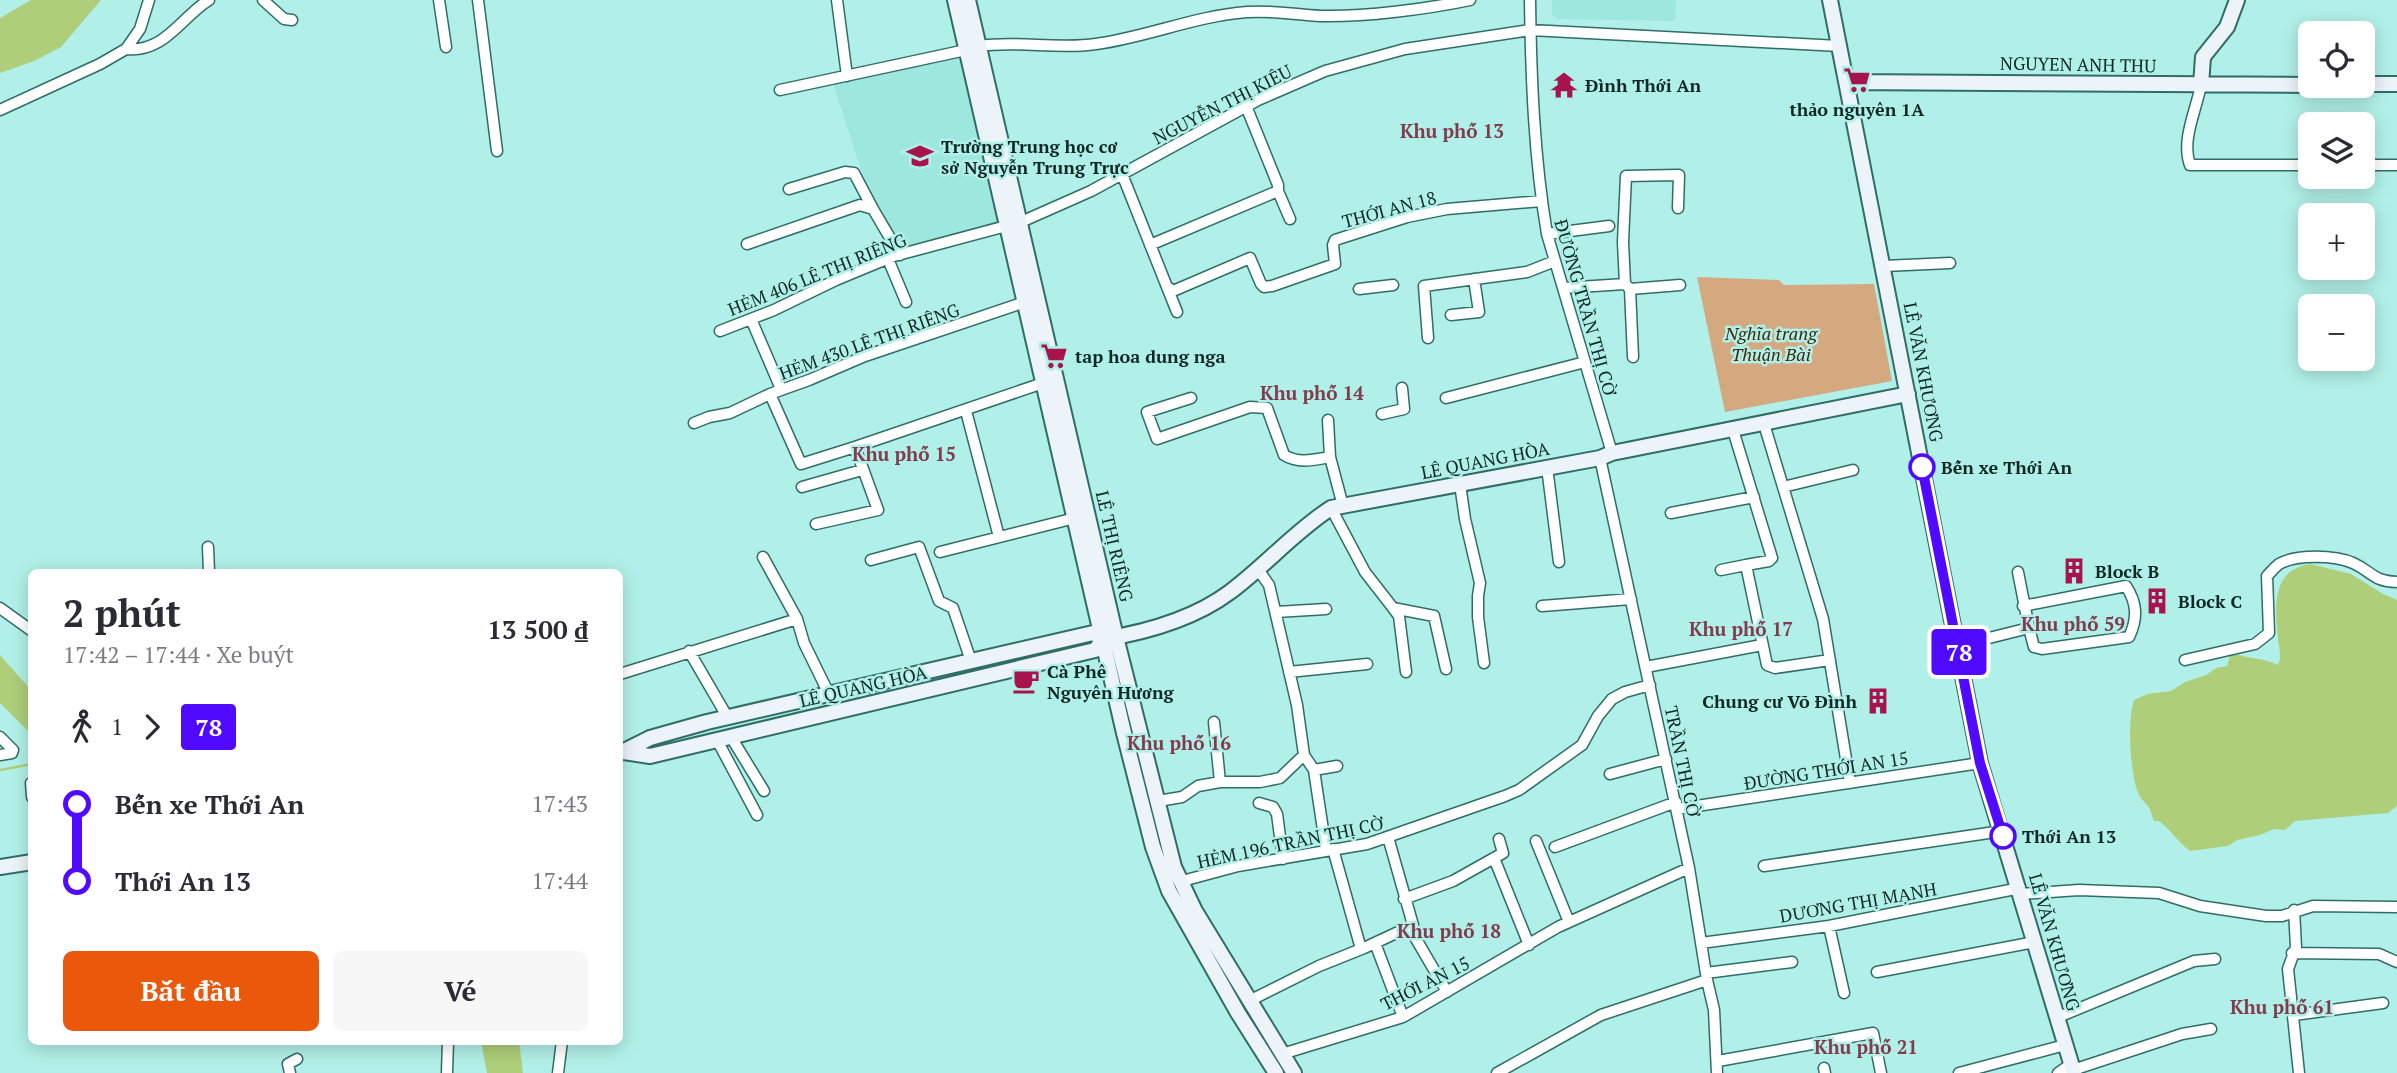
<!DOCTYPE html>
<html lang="vi">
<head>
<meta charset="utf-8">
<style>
	:root { --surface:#fff; --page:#f7f7f7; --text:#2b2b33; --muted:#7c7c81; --accent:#ea580c }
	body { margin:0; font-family:"PT Serif",serif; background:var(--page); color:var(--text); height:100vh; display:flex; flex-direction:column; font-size:26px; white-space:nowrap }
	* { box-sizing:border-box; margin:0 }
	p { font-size:23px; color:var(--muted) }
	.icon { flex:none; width:38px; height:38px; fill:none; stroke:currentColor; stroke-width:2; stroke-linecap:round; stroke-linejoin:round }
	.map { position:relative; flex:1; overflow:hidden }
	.side { position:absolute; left:28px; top:569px; width:595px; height:476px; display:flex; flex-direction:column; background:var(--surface); border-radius:10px; box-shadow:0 4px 18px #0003 }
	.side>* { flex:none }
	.badge { padding:0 14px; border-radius:5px; font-size:24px; line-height:46px }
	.fabs { position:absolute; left:2298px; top:21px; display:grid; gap:14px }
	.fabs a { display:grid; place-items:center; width:77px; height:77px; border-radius:10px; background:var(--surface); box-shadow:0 4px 18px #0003; font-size:35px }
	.map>.badge { position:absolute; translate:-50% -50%; box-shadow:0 0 0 4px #fff }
	.legs { display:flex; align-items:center; gap:10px; height:77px; padding:0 35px; font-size:23px }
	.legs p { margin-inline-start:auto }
	.headline { display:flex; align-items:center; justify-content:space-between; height:119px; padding:0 35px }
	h1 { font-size:38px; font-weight:700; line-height:52px }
	.action { display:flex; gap:14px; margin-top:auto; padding:14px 35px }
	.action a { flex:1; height:80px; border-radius:10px; background:var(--accent); color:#fff; font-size:28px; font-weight:700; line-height:80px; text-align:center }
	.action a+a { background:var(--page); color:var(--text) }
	ul { padding:0 35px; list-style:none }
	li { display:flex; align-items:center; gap:24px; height:77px; font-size:26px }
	li i { display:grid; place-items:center; width:10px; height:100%; margin:0 9px; background:currentColor }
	li i::after { content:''; width:18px; height:18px; margin:-9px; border:5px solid; border-radius:50%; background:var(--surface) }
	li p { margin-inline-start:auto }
	li:first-child i { background:linear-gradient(#0000 50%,currentColor 0) }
	li:last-child i { background:linear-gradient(currentColor 50%,#0000 0) }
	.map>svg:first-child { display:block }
</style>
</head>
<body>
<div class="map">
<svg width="2397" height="1073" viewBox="0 0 2397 1073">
	<rect width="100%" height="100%" fill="#b1f0e8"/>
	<path fill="#9de7de" d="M 1552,0 L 1676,0 L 1675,21 L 1557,19 L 1552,14 Z
		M 961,57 L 1000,223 L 899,249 L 877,209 L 861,170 L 833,83 Z"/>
	<path fill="#d4a980" d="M 1697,277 L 1779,280 L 1784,285 L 1874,284 L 1892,381 L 1725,412 Z"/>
	<path fill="#aece7a" d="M 31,0 L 101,0 L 61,47 L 34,61 L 0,73 L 0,18 Z
		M 2310,564 L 2351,574 L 2383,594 L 2397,600 L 2397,806 L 2388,813 L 2295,821 L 2285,830 L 2274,829 L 2260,835 L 2237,840 L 2228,846 L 2190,851 C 2178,842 2170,829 2159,821 L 2154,821 C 2152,817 2151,810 2148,806 C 2144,801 2141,800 2138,793 C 2130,772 2127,722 2134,700 L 2148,694 L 2171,691 L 2185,682 L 2206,675 L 2216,668 L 2227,666 L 2230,656 L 2235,654 C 2250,659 2264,658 2278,665 C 2282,656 2279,648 2278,639 C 2275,607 2271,570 2310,564 Z
		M 0,655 L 31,690 L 31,734 L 0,703 Z
		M 481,1041 L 519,1041 L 523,1073 L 487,1073 Z"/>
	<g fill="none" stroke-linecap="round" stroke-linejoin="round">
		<path stroke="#aece7a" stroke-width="2.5" d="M 0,770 L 32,764"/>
		<g stroke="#2f6d66" stroke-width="13">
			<path id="street" d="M 263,0 L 284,19 L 292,20
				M 439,0 L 446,47
				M 478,0 L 497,151
				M 837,0 L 847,76
				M 1530,0 C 1531,78 1534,157 1547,234 L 1612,453
				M 979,46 C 1018,40 1057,50 1096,44 C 1147,37 1195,16 1247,12 C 1272,10 1296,15 1321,16 C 1364,17 1427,9 1470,0
				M 126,49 C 165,53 181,17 209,0
				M 2201,85 C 2196,111 2181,140 2190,165 L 2310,165
				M 780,90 L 966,50
				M 1246,106 L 1278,185 L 1278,191 L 1290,219
				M 0,110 L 100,64 L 126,49 L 140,29 L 149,0
				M 2362,165 L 2397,165
				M 1122,174 L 1177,312
				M 789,189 L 845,172 L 854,173 L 873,209
				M 1547,234 L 1609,226
				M 747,244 L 860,205 L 873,209 L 900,255
				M 1150,245 L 1278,191
				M 888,259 L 906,302
				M 1884,266 L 1950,263
				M 1625,284 L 1630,289 L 1633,357
				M 1169,288 L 1173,291 L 1250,258 L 1261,284 L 1264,287 L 1272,286 L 1335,264 L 1333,245 L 1335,240 L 1407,217 L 1447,209 L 1542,201
				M 1563,288 L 1625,284 L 1623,242 L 1626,176 L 1679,175 L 1678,208
				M 1359,289 L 1393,285
				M 1630,289 L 1680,285
				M 1451,315 L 1479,312 L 1474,279
				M 751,319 L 781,389
				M 720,331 L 774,310 L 836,280 L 894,256 L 1021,222 L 1091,191 L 1258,100 L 1325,71 L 1405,49 L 1530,30 L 1839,46
				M 1428,338 L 1424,286 L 1527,272 L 1555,261
				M 1191,398 L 1147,412 L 1157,439 L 1250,407 L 1267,408 L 1284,455 C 1299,464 1313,460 1330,457 L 1343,506
				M 1446,398 L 1585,362
				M 966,411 L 999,537
				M 1382,414 L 1404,409 L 1402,388
				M 1328,420 L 1330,457
				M 694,423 L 709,417 L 730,413 L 770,394
				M 1764,424 L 1823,619 L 1850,783
				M 1733,430 L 1772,558 L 1769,561 L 1746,565 L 1767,665 L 1775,668 L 1830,660
				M 855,447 L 801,464 L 770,394 L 809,380 L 865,356 L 1025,302
				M 1600,458 L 1689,868 L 1707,980 L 1714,1010 L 1717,1073
				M 1547,467 L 1559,562
				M 1460,484 L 1465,519 L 1480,583 L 1478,596 L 1478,617 L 1484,663
				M 802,487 L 862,470
				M 1783,487 L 1853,470
				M 1331,508 L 1365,572 L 1393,608 L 1434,616 L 1446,669
				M 1671,513 L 1754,497
				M 816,524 L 878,510 L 855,447 L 1043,383
				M 208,547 L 209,572
				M 940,552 L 1075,518
				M 763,557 L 797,619 L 804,643 L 829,694
				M 871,560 L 919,547 L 939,601 L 953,608 L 971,661
				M 1257,568 L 1269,585 L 1297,705 L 1304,755 L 1314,770 L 1326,850
				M 1721,570 L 1746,565
				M 2018,572 L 2029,628
				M 1542,606 L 1631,599
				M 0,608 L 32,631
				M 1393,608 L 1399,616 L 1406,672
				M 1276,612 L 1326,609
				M 1957,646 L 2029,628 L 2034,647 L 2042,649 L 2129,637 C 2138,618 2137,603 2126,586 L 2023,606
				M 689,651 L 728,718
				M 2185,660 L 2255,644 L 2269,633 L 2267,576 C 2271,572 2275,567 2279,564 C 2296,554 2335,555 2353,563 C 2373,572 2372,581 2397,582
				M 1646,667 L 1762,645
				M 1289,672 L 1367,664
				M 620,674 L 797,619
				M 1214,722 L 1220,782
				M 0,737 L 13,750 L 12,753 L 0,755
				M 731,737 L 764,791
				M 717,740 L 757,815
				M 1314,770 L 1337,766
				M 1610,774 L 1666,759
				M 31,783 L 32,797
				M 1158,801 L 1182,797 L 1198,786 L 1220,782 L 1260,782 L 1280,778 L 1304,755
				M 1259,803 L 1273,807 L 1277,814 L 1283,859
				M 1677,809 L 1980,763
				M 1388,837 L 1413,925 L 1409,927
				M 1536,841 L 1569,922
				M 1555,847 L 1676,802
				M 1333,849 L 1361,949
				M 1494,858 L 1529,945
				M 1764,866 L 2002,831
				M 1181,885 L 1186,880 L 1238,866 L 1367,844 L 1505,796 L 1519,790 L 1582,745 L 1598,716 L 1612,699 L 1625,692 L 1650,685
				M 2021,894 L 2079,890 L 2159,893 L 2200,906 L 2266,916 L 2282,916 L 2313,906 L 2397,907
				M 1404,899 L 1453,881 L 1503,853 L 1499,839
				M 2294,910 L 2296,947 L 2288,969 L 2299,1073
				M 1829,926 L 1844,993
				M 1409,927 L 1447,992
				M 1375,943 L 1403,1017
				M 1701,943 L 1829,926 L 2020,888
				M 2292,953 L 2379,954 L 2397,962
				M 1877,972 L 2035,942
				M 1706,973 L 1792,962
				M 1249,1001 L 1319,966 L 1364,948 L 1409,927
				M 2294,1015 L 2383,1003
				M 2056,1018 L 2194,961 L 2215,959
				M 1282,1054 L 1403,1017 L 1558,927 L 1689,868
				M 1718,1061 L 1873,1033 L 1881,1073
				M 1824,1068 L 1825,1073
				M 2073,1070 L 2182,1034 L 2211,1029
				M 290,1073 L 288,1064 L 297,1059
				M 447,1073 L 448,1041
				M 558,1073 L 562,1041
				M 1497,1073 L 1601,1015 L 1707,980
				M 1959,1073 L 2065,1045
				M 2058,1073 L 2071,1064"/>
		</g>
		<g stroke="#2f6d66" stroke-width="18">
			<path id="secondary" d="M 955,0 L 1124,733 L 1153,847 L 1169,891 L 1238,1013 L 1276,1073
				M 968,0 L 1116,637 L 1174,867 L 1195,911 L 1294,1073
				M 1830,0 L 1980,763 L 2074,1073
				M 1846,82 L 2310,85
				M 2362,84 L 2397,84
				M 2201,85 L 2203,57 L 2227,27 L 2237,0
				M 624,752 L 650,756 L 1095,650 L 1104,639
				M 620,753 L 650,738 L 707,722 L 1093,633 L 1104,639 C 1147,632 1195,618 1230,592 C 1265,566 1294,532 1331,508 L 1600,458 L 1612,453 L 1908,394
				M 0,867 L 32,862"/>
		</g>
		<use href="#street" stroke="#fff" stroke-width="10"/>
		<use href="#secondary" stroke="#edf4f9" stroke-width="14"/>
	</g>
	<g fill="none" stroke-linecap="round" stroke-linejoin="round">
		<g stroke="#fff" stroke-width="16">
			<path id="line-1" d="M 1922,467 L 1980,763 L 2003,836"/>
		</g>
		<use href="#line-1" stroke="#4f0aff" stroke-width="10"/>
	</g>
	<defs>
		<g id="supermarket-bare" transform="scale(2.1)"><path d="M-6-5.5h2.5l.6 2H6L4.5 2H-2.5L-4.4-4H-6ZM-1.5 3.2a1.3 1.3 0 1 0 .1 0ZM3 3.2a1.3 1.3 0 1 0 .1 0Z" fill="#a7144d" stroke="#b1f0e8" stroke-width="2.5" paint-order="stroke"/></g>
		<g id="temple-bare" transform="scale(2.1)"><path d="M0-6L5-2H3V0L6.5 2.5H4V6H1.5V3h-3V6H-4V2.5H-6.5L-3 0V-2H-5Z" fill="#a7144d" stroke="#b1f0e8" stroke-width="2.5" paint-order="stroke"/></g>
		<g id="school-bare" transform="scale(2.1)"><path d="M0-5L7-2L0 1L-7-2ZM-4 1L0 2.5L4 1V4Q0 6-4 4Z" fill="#a7144d" stroke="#b1f0e8" stroke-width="2.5" paint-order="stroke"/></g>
		<g id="building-bare" transform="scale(2.1)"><path d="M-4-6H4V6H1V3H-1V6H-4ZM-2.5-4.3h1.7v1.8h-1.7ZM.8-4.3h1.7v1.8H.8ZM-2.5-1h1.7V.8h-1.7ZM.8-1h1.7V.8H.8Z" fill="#a7144d" stroke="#b1f0e8" stroke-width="2.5" paint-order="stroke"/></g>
		<g id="cafe-bare" transform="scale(2.1)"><path d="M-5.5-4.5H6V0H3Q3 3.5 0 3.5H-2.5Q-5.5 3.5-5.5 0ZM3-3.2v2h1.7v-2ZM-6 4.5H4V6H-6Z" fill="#a7144d" stroke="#b1f0e8" stroke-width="2.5" paint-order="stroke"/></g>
	</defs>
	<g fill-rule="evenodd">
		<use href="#supermarket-bare" x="1857" y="80"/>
		<use href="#temple-bare" x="1564" y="85"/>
		<use href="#school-bare" x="920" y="156"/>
		<use href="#supermarket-bare" x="1054" y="356"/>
		<use href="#building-bare" x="2074" y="571"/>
		<use href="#building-bare" x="2157" y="601"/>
		<use href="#cafe-bare" x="1026" y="681"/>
		<use href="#building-bare" x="1878" y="701"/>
	</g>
	<g fill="#fff" stroke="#4f0aff" stroke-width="3.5">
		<circle cx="1922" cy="467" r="12"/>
		<circle cx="2003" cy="836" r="12"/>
	</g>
	<g text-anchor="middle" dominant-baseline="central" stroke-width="5" stroke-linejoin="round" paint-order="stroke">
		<g font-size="18" fill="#0f2826" stroke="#b1f0e8">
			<text transform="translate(2078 64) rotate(1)">NGUYEN ANH THU</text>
			<text transform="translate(1222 104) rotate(-27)">NGUYỄN THỊ KIÊU</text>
			<text transform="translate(1389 209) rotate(-15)">THỚI AN 18</text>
			<text transform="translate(817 274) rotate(-22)">HẺM 406 LÊ THỊ RIÊNG</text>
			<text transform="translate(1586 307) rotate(74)">ĐƯỜNG TRẦN THỊ CỜ</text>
			<text transform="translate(869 341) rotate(-20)">HẺM 430 LÊ THỊ RIÊNG</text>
			<text transform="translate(1924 372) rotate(79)">LÊ VĂN KHƯƠNG</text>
			<text transform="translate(1485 460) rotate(-11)">LÊ QUANG HÒA</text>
			<text transform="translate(1115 546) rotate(77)">LÊ THỊ RIÊNG</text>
			<text transform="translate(863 686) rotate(-13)">LÊ QUANG HÒA</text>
			<text transform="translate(1683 761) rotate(78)">TRẦN THỊ CỜ</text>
			<text transform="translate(1826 770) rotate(-9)">ĐƯỜNG THỚI AN 15</text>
			<text transform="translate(1290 842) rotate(-12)">HẺM 196 TRẦN THỊ CỜ</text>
			<text transform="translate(1858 902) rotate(-10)">DƯƠNG THỊ MẠNH</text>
			<text transform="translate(2055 942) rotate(74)">LÊ VĂN KHƯƠNG</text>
			<text transform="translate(1425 983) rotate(-27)">THỚI AN 15</text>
		</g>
		<g font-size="18" font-weight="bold" fill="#0f2826" stroke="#b1f0e8" text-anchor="start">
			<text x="1585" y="85">Đình Thới An</text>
			<text x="1857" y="109" text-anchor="middle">thảo nguyên 1A</text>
			<text x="941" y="146">Trường Trung học cơ<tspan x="941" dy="21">sở Nguyễn Trung Trực</tspan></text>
			<text x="1075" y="356">tap hoa dung nga</text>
			<text x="2095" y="571">Block B</text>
			<text x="2178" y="601">Block C</text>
			<text x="1047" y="671">Cà Phê<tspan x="1047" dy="21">Nguyên Hương</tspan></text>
			<text x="1857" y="701" text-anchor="end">Chung cư Võ Đình</text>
		</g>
		<g font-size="18" font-style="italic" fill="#402507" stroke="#b1f0e8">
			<text x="1771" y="333">Nghĩa trang<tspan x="1771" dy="21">Thuận Bài</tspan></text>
		</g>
		<g font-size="18" font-weight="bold" fill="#0f2826" stroke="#b1f0e8" text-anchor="start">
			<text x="1941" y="467">Bến xe Thới An</text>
			<text x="2022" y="836">Thới An 13</text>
		</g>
		<g font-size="19" font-weight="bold" fill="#823b4d" stroke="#b1f0e8">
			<text x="1452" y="130">Khu phố 13</text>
			<text x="1312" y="392">Khu phố 14</text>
			<text x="904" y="453">Khu phố 15</text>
			<text x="2073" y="623">Khu phố 59</text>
			<text x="1741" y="628">Khu phố 17</text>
			<text x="1179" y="742">Khu phố 16</text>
			<text x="1449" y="930">Khu phố 18</text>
			<text x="2282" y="1006">Khu phố 61</text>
			<text x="1866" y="1046">Khu phố 21</text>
		</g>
	</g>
</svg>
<div class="fabs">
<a><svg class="icon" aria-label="locate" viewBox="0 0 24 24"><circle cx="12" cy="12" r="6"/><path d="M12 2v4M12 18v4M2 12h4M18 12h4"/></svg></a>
<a><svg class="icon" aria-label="layers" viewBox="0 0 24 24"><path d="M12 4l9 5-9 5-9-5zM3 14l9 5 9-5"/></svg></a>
<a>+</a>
<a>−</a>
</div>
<b class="badge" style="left:1959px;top:652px;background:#4f0aff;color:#fff">78</b>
<section class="side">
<div class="headline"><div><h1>2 phút</h1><p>17:42 – 17:44 · Xe buýt</p></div><b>13 500 ₫</b></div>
<div class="legs"><svg class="icon" aria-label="walk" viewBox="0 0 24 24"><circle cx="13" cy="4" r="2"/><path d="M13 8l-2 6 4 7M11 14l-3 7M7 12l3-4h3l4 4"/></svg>1<svg class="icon" aria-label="forward" viewBox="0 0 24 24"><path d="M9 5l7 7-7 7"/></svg><b class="badge" style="background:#4f0aff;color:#fff">78</b></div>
<ul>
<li><i style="color:#4f0aff"></i><b>Bến xe Thới An</b><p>17:43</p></li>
<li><i style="color:#4f0aff"></i><b>Thới An 13</b><p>17:44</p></li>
</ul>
<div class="action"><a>Bắt đầu</a><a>Vé</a></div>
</section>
</div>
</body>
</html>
